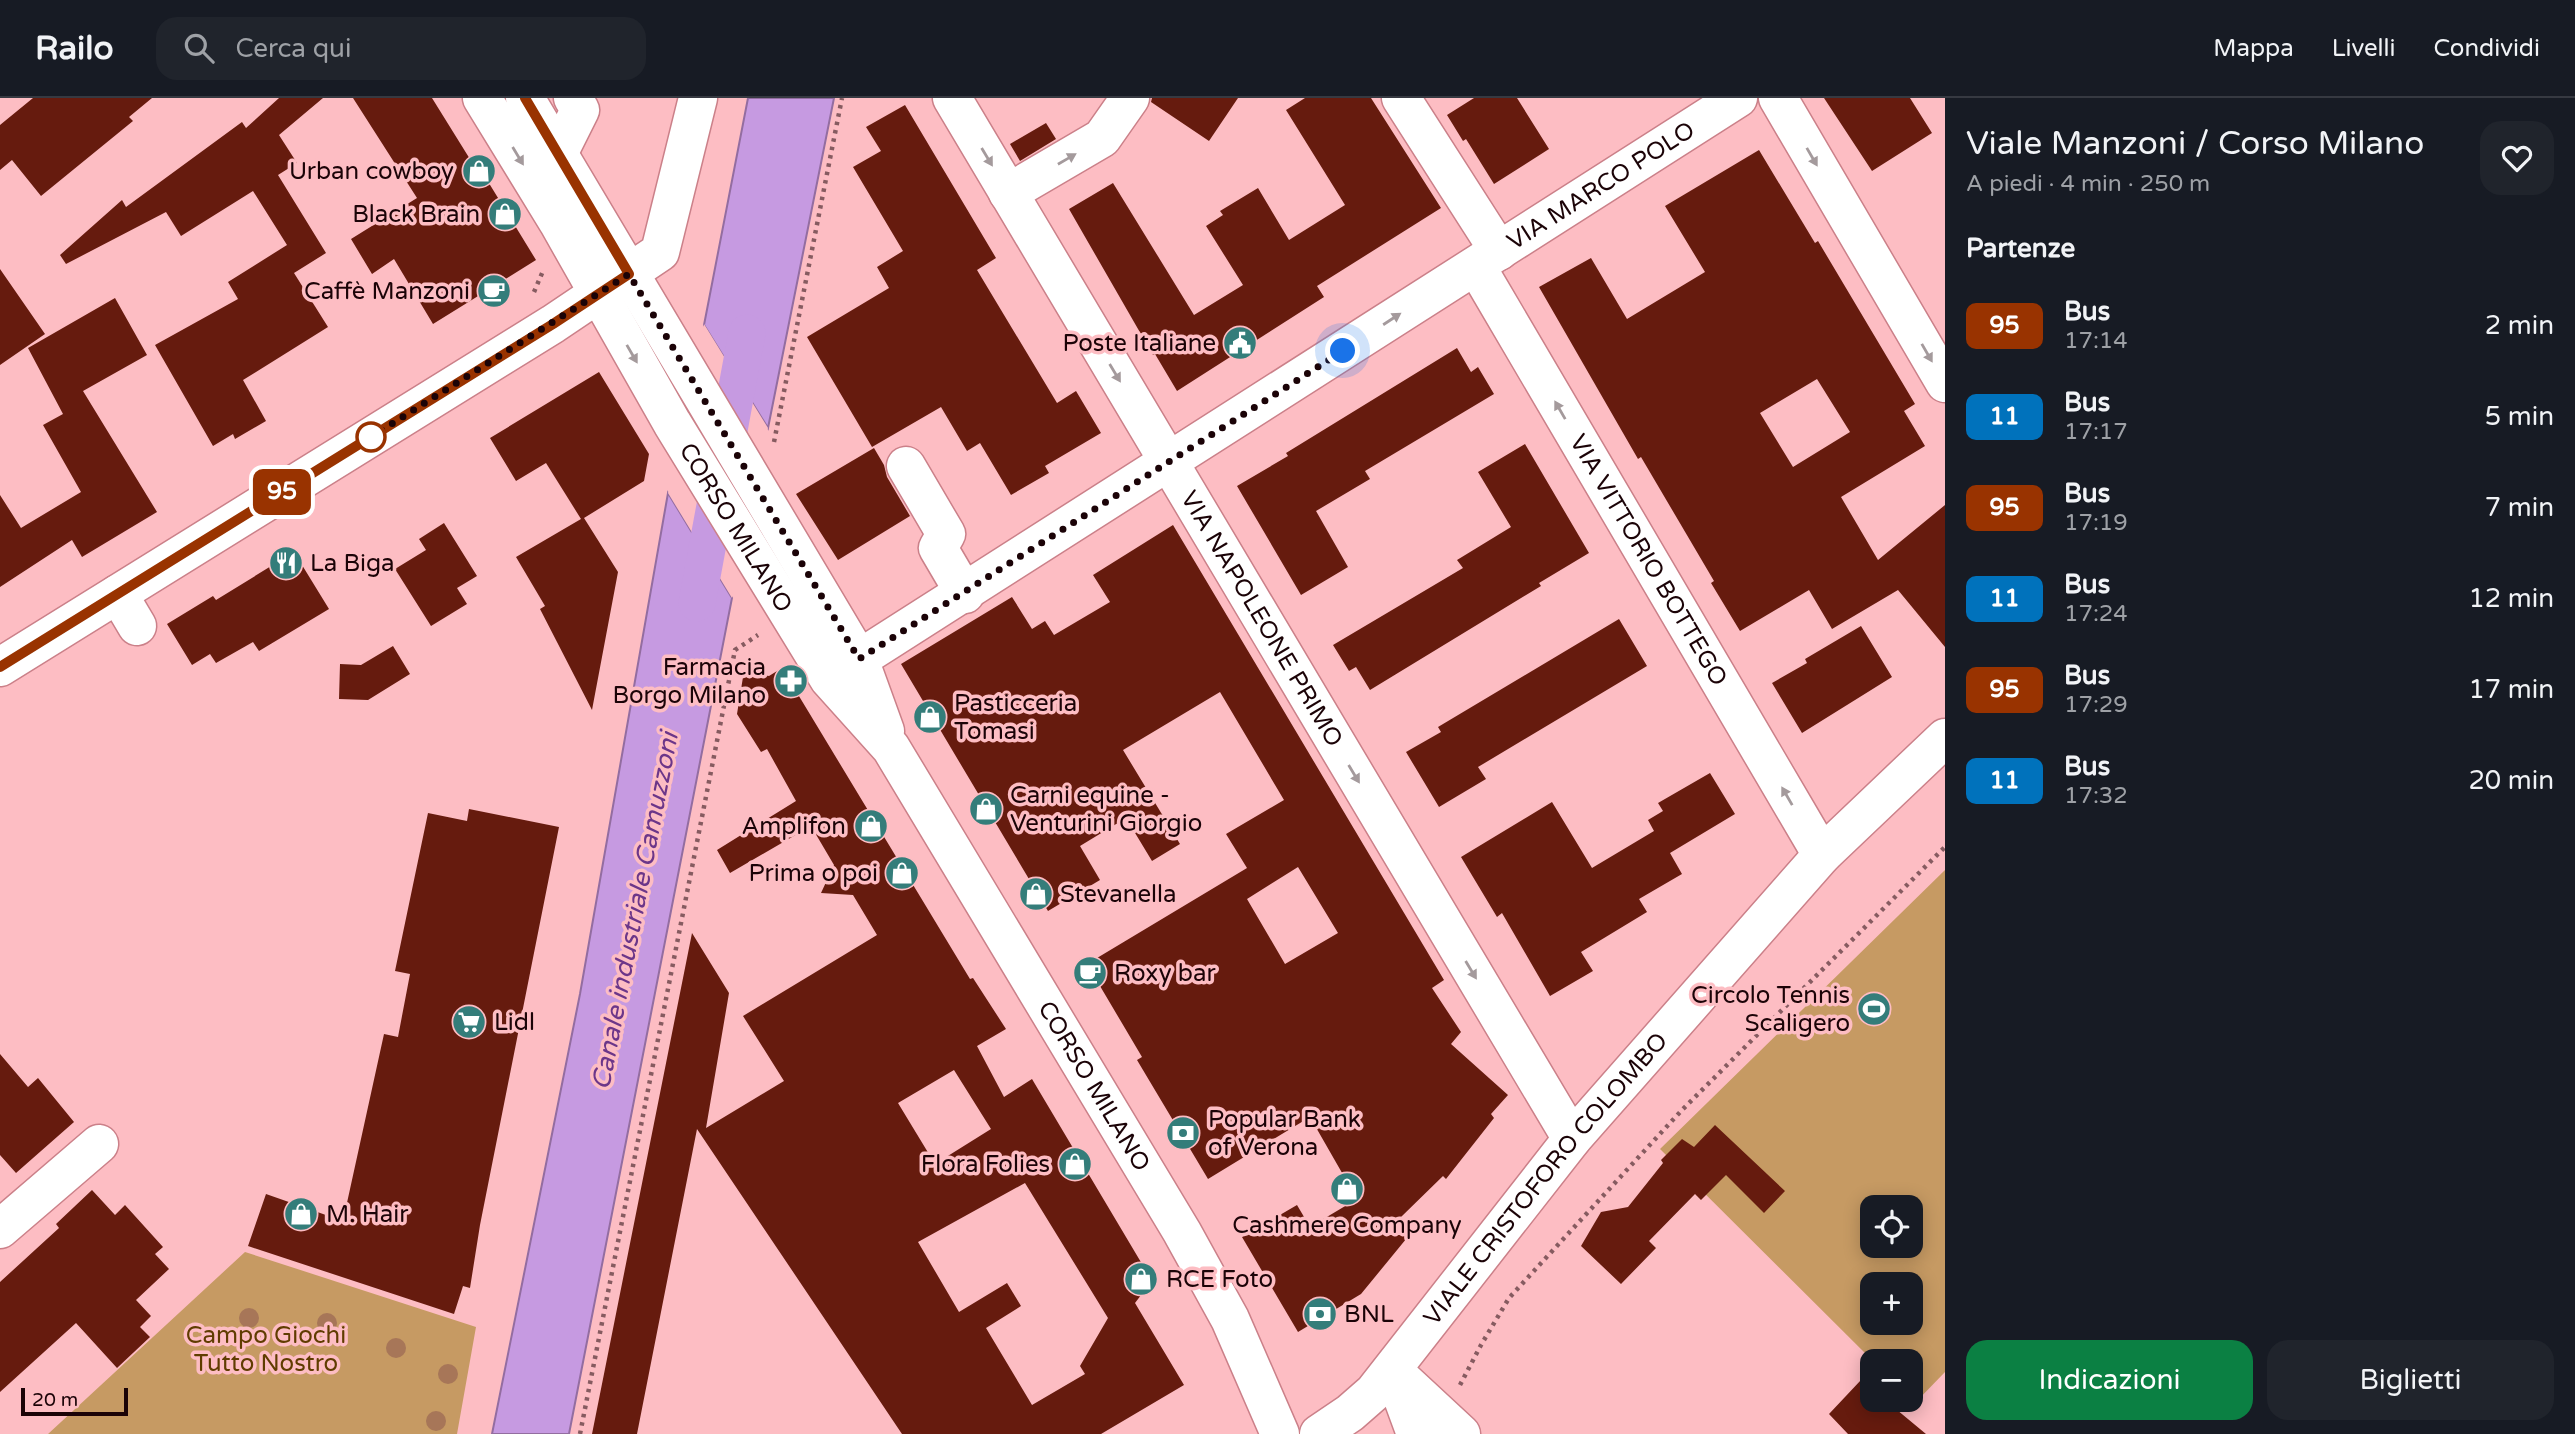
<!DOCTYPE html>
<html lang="it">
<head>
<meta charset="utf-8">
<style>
	:root { --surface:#171b24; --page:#20242c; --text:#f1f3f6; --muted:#9ea1a6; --line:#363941; --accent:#0b8043 }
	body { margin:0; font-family:"Varela Round",sans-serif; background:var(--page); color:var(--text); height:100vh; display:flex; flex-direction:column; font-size:26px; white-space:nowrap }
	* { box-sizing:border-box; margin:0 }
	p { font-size:23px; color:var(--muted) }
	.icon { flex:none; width:38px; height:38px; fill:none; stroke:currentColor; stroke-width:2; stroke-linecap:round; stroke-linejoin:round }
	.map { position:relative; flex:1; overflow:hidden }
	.sheet { display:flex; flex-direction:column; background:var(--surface); width:630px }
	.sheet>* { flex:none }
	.badge { padding:0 14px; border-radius:10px; font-size:24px; line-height:46px }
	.controls { position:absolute; left:1860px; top:1097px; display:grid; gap:14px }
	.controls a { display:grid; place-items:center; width:63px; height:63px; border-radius:14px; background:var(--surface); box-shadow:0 4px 18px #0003; font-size:35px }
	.scale { position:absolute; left:21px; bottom:18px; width:107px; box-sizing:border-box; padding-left:7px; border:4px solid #1b0307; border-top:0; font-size:19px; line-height:24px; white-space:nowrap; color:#1b0307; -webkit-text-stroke:5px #fdbdc3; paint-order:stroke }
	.you { position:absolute; width:35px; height:35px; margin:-18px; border:5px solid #fff; border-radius:50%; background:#1a73e8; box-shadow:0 0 0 10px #1a73e833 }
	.map>.badge { position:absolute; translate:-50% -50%; box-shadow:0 0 0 4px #fff }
	h2 { padding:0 21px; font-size:26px; line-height:63px }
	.round { display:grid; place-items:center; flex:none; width:74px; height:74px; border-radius:21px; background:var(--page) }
	.summary { display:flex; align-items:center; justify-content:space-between; height:119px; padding:0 21px }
	h1 { font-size:33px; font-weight:600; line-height:52px }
	.cta { display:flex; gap:14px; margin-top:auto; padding:14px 21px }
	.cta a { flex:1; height:80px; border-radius:21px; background:var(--accent); color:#fff; font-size:28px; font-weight:600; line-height:80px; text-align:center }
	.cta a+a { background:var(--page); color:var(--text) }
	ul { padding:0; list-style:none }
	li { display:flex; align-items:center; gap:21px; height:91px; padding:0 21px }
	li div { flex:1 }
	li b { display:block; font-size:26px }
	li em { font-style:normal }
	li .badge { min-width:77px; font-weight:700; text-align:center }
	header { display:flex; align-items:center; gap:42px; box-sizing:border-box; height:98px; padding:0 35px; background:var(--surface); border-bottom:2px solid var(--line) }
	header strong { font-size:33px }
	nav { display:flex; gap:38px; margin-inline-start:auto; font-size:24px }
	.search { width:490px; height:63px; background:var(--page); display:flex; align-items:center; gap:18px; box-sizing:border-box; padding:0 24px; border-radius:21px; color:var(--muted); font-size:26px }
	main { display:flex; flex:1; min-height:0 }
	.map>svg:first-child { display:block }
</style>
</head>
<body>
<header>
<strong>Railo</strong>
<div class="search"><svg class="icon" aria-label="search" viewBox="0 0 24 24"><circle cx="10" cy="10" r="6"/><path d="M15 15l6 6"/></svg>Cerca qui</div>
<nav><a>Mappa</a><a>Livelli</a><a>Condividi</a></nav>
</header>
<main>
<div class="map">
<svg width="1945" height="1336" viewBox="0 0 1945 1336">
	<rect width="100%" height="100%" fill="#fdbdc3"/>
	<path fill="#c69a63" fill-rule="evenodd" d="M 1945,772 L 1945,1274 L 1915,1305 L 1911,1302 L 1911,1264 L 1873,1263 L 1660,1051 ZM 1872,1110 L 1911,1110 L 1911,1148 L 1872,1148 ZM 1872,1186 L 1911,1186 L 1911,1225 L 1872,1225 Z
		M 245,1154 L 476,1229 L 457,1336 L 48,1336 Z"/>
	<path fill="#c69ae1" stroke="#936da0" stroke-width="2" d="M 748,0 L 834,0 L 768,330 L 704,227 Z
		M 668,395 L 732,500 L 569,1336 L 492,1336 L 580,896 Z"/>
	<path fill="#fdbdc3" d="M 704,226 L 768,330 L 767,333 L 703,231 Z
		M 669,392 L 733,495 L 732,500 L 668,395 Z"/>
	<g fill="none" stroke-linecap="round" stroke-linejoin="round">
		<path stroke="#c69ae1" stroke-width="37" d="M 697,505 L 747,235"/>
	</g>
	<path fill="#661b0e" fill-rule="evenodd" d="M 33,0 L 152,0 L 129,19 L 133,23 L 41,98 L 12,62 L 0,72 L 0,27 Z
		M 279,0 L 323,0 L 279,37 L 297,65 L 278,77 L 326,155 L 294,175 L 328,229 L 243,282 L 266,323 L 235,341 L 233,336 L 213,348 L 155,247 L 238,201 L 228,184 L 287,147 L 253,93 L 181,138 L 166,114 L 66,166 L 60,157 L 122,102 L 126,109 L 242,24 L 246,30 Z
		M 353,0 L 432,0 L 473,66 L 476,64 L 536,162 L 433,226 L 394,161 L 372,176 L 351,141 L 417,100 Z
		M 1152,0 L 1238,0 L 1209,43 L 1151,4 Z
		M 1305,0 L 1371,0 L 1441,110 L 1317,188 L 1324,199 L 1177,293 L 1155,256 L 1153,257 L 1069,111 L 1113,85 L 1194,217 L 1243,187 L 1206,128 L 1223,117 L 1220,113 L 1258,90 L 1289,142 L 1345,107 L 1286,12 Z
		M 1474,0 L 1517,0 L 1549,51 L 1494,86 L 1466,41 L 1463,43 L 1447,17 Z
		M 1824,0 L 1910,0 L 1932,35 L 1872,73 Z
		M 905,7 L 996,160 L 977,172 L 1057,305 L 1076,293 L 1101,335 L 1045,368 L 1049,375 L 1011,397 L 980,345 L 967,353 L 941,309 L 872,349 L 807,239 L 889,190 L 877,169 L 903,153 L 853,69 L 881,53 L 866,29 Z
		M 1046,25 L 1056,41 L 1020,63 L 1010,46 Z
		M 1759,52 L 1815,145 L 1818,143 L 1915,306 L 1904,313 L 1925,348 L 1841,399 L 1878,462 L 1945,407 L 1945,549 L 1898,492 L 1832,531 L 1809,492 L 1740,533 L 1711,485 L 1714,483 L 1641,359 L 1638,361 L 1539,189 L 1591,160 L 1627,221 L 1705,174 L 1665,108 ZM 1817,281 L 1850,334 L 1793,369 L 1760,315 Z
		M 0,171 L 45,236 L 0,267 Z
		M 115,200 L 147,257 L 83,293 L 157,414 L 82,459 L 72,442 L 0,489 L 0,397 L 21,430 L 81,394 L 43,327 L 63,316 L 28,250 Z
		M 1457,250 L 1471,274 L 1478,269 L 1494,296 L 1365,373 L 1370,381 L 1316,413 L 1348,469 L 1301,497 L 1237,388 L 1288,358 L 1286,355 Z
		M 599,274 L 649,356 L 644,383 L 584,420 L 618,474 L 592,612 L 540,511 L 545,508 L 516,459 L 581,421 L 546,365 L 516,383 L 490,340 Z
		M 1525,346 L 1589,455 L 1539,485 L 1541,488 L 1370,592 L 1356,569 L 1349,573 L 1333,547 L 1463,470 L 1457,462 L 1511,429 L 1478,374 Z
		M 874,350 L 884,367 L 887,379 L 910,418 L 838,462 L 796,396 Z
		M 444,425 L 477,478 L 457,490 L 467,506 L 431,528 L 395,471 L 426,452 L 419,441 Z
		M 1173,427 L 1444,882 L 1432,890 L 1461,934 L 1451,946 L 1508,997 L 1491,1016 L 1494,1020 L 1446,1081 L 1443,1078 L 1401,1119 L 1411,1135 L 1361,1196 L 1298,1234 L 1242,1139 L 1297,1107 L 1310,1129 L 1357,1101 L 1310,1019 L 1208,1081 L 1137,962 L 1142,959 L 1087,866 L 1247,770 L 1226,736 L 1284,702 L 1220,594 L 1123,652 L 1180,746 L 1152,763 L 1126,720 L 1080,748 L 1100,782 L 1048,813 L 901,566 L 1012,499 L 1032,531 L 1045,523 L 1054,537 L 1110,504 L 1093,477 ZM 1298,769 L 1338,835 L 1285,866 L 1247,801 Z
		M 294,454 L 329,511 L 259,553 L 253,544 L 216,565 L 210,556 L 192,567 L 167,526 L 213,498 L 216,502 Z
		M 1619,521 L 1647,568 L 1478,669 L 1486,681 L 1439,709 L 1406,654 L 1441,634 L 1438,629 Z
		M 1861,528 L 1892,579 L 1802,635 L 1772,585 L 1807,565 L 1805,561 Z
		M 393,548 L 410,576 L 368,602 L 339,601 L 340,566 L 361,567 Z
		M 782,570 L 970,881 L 973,880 L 1006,931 L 977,948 L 1004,999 L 1032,981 L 1148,1176 L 1151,1184 L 1135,1205 L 1184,1287 L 1101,1336 L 902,1336 L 697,1031 L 637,1336 L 592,1336 L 692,835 L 729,895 L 706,1030 L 784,983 L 743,918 L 877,837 L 853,797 L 821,795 L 834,767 L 811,728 L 730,775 L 717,752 L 796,703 L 767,651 L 761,654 L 737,616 L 744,573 L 769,578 ZM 954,972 L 991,1031 L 935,1066 L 898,1005 ZM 1025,1085 L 1108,1220 L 1080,1268 L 1085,1276 L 1032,1307 L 986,1230 L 1021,1208 L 1007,1185 L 959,1214 L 918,1144 Z
		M 1710,675 L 1735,716 L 1670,755 L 1682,776 L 1639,801 L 1647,814 L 1581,854 L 1593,873 L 1550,898 L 1502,815 L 1497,819 L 1461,759 L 1552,704 L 1592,770 L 1654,733 L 1648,722 L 1663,713 L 1658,705 Z
		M 469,711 L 559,729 L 480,1127 L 470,1190 L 463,1188 L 454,1216 L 248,1148 L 266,1096 L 343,1123 L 384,936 L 398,939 L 410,876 L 395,873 L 428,715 L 467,723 Z
		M 0,956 L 28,989 L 38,980 L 74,1024 L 16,1075 L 0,1057 Z
		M 1715,1027 L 1785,1093 L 1764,1115 L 1726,1077 L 1701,1102 L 1695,1096 L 1649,1143 L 1656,1150 L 1621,1186 L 1581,1148 L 1601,1114 L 1628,1109 L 1663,1065 L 1661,1062 L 1682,1041 L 1694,1049 Z
		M 92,1092 L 115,1117 L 125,1107 L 163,1149 L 155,1156 L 169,1171 L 136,1202 L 151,1218 L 140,1229 L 150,1239 L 117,1270 L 76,1225 L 0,1294 L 0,1184 L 59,1130 L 56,1126 Z
		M 1861,1282 L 1872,1291 L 1872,1302 L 1885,1302 L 1926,1336 L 1848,1336 L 1829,1316 Z"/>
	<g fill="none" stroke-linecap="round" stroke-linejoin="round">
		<g stroke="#cb8089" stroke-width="41">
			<g id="minor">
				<path id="s1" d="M 952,0 L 1572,1041"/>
				<path d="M 1401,0 L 1499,153"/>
				<path d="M 1778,0 L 1945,285"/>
				<path d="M 558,56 L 580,12 L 573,0"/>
				<path d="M 1008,95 L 1102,40 L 1130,0"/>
				<path id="s2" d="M 1476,168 L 1822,757"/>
				<path d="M 906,368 L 946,436 L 938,450 L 965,496"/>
				<path d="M 118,496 L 137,528"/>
				<path id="s3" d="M 859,561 L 1738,0"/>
				<path d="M 0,569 L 553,226 L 660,154 L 698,0"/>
				<path d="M 0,1131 L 99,1046"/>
				<path d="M 1392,1272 L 1461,1336"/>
				<path d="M 1395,1279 L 1416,1336"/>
			</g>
		</g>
		<g stroke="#cb8089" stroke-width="41">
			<g id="major">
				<path id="s4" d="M 482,0 L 558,124 L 672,325 L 829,581 L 891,650 L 1182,1134 L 1230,1221 L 1280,1336"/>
				<path d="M 525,0 L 859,561 L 885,633"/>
				<path id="s5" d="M 1319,1336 L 1350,1315 L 1374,1294 L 1572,1041 L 1822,757 L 1945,640"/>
			</g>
		</g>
		<path stroke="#865b60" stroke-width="4.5" stroke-dasharray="3.5 5" stroke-linecap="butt" d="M 534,194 L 543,173
			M 774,344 L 842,0
			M 1460,1287 L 1481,1247 L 1509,1200 L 1682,1012 L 1945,749
			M 580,1336 L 735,552 L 758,537"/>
		<use href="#minor" stroke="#fff" stroke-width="38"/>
		<use href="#major" stroke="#fff" stroke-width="38"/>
	</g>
	<g fill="#a77658">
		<circle cx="249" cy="1220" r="10"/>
		<circle cx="327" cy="1225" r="10"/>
		<circle cx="396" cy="1250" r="10"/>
		<circle cx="448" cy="1276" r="10"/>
		<circle cx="436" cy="1323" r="10"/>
	</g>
	<defs><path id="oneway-solid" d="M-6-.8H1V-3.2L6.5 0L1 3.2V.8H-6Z" transform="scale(1.75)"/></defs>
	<g fill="#a49a9c">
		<use href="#oneway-solid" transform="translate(518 58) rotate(59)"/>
		<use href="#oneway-solid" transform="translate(987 59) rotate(59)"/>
		<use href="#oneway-solid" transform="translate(1812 59) rotate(60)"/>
		<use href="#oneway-solid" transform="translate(1067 61) rotate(-30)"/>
		<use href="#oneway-solid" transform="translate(1392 221) rotate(-33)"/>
		<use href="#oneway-solid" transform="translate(1927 255) rotate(60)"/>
		<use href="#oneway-solid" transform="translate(632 256) rotate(60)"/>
		<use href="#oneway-solid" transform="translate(1115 275) rotate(59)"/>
		<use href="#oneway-solid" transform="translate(1560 312) rotate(-120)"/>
		<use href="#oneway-solid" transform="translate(1354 676) rotate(59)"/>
		<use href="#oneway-solid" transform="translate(1787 698) rotate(-120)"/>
		<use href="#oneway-solid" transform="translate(1471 872) rotate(59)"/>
	</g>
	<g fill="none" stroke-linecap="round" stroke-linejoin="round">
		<g stroke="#fff" stroke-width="16">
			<path id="line" d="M 0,569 L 553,226 L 629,176 L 525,0"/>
		</g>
		<use href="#line" stroke="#930" stroke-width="10"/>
		<path stroke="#1b0307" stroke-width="7" stroke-dasharray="0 12.6" d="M 371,339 L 629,176 L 859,561 L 1343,253"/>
	</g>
	<defs>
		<g id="shop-disc" transform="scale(1.75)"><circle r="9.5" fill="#347d7a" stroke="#fdbdc3"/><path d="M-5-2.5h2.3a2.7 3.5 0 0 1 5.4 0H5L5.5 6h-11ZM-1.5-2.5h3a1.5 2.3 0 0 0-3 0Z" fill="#fff"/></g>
		<g id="cafe-disc" transform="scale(1.75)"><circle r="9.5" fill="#347d7a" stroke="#fdbdc3"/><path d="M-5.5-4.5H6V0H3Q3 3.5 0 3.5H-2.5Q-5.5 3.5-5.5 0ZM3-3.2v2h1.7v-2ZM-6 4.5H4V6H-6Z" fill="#fff"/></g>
		<g id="civic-disc" transform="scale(1.75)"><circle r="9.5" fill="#347d7a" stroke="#fdbdc3"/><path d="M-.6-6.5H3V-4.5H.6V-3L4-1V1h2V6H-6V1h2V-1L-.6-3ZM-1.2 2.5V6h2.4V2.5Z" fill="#fff"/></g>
		<g id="restaurant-disc" transform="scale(1.75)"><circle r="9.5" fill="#347d7a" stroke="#fdbdc3"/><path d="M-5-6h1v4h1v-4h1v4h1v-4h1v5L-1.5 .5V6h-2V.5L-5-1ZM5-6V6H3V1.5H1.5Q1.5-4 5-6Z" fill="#fff"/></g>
		<g id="pharmacy-disc" transform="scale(1.75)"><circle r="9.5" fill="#347d7a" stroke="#fdbdc3"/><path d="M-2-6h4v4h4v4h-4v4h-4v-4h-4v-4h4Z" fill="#fff"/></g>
		<g id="stadium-disc" transform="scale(1.75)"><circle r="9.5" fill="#347d7a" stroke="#fdbdc3"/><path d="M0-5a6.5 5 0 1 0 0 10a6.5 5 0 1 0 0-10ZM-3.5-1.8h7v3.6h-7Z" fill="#fff"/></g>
		<g id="supermarket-disc" transform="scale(1.75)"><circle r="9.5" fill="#347d7a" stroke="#fdbdc3"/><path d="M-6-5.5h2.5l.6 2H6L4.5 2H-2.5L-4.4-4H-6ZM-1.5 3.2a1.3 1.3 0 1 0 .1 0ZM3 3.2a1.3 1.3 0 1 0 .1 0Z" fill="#fff"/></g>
		<g id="bank-disc" transform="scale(1.75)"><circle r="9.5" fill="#347d7a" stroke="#fdbdc3"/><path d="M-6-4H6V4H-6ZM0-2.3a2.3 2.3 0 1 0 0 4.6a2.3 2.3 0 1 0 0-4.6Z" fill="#fff"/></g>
	</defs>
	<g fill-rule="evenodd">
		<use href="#shop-disc" x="479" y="73"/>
		<use href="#shop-disc" x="505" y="116"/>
		<use href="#cafe-disc" x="494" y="193"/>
		<use href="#civic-disc" x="1240" y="245"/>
		<use href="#restaurant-disc" x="286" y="465"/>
		<use href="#pharmacy-disc" x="791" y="583"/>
		<use href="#shop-disc" x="930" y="619"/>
		<use href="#shop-disc" x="986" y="711"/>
		<use href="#shop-disc" x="871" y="728"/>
		<use href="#shop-disc" x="902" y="775"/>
		<use href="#shop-disc" x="1036" y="796"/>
		<use href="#cafe-disc" x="1090" y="875"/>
		<use href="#stadium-disc" x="1874" y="911"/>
		<use href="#supermarket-disc" x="469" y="924"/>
		<use href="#bank-disc" x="1183" y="1035"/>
		<use href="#shop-disc" x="1075" y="1066"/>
		<use href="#shop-disc" x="1347" y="1091"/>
		<use href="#shop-disc" x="301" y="1116"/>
		<use href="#shop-disc" x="1141" y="1181"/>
		<use href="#bank-disc" x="1320" y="1216"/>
	</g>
	<circle fill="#fff" stroke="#930" stroke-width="3.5" cx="371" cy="339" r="14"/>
	<g text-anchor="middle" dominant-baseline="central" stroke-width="7" stroke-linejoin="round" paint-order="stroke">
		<g font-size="24" fill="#1b0307" stroke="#fdbdc3" text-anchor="start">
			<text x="454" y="73" text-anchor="end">Urban cowboy</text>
			<text x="480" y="116" text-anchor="end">Black Brain</text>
			<text x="470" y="193" text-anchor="end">Caffè Manzoni</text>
			<text x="1216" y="245" text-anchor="end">Poste Italiane</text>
			<text x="310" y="465">La Biga</text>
			<text x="766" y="569" text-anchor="end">Farmacia<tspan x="766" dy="28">Borgo Milano</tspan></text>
			<text x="954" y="605">Pasticceria<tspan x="954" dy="28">Tomasi</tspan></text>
			<text x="1010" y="697">Carni equine -<tspan x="1010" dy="28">Venturini Giorgio</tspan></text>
			<text x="846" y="728" text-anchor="end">Amplifon</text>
			<text x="878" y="775" text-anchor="end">Prima o poi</text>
			<text x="1060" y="796">Stevanella</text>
			<text x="1114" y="875">Roxy bar</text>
			<text x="1850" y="897" text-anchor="end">Circolo Tennis<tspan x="1850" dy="28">Scaligero</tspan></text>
			<text x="494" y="924">Lidl</text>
			<text x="1208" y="1021">Popular Bank<tspan x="1208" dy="28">of Verona</tspan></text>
			<text x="1050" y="1066" text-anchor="end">Flora Folies</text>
			<text x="326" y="1116">M. Hair</text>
			<text x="1347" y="1127" text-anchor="middle">Cashmere Company</text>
			<text x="1166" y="1181">RCE Foto</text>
			<text x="1344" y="1216">BNL</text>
		</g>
		<g font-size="24" fill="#1b0307" stroke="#fdbdc3">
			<text stroke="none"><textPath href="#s3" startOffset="880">VIA MARCO POLO</textPath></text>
			<text stroke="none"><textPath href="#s4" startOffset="499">CORSO MILANO</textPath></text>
			<text stroke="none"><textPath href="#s2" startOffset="341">VIA VITTORIO BOTTEGO</textPath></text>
			<text stroke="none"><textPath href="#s1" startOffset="606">VIA NAPOLEONE PRIMO</textPath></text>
			<text stroke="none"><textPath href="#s4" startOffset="1164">CORSO MILANO</textPath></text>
			<text stroke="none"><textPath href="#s5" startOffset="343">VIALE CRISTOFORO COLOMBO</textPath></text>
		</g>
		<g font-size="24" fill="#603c00" stroke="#fdbdc3">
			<text x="266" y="1237">Campo Giochi<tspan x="266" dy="28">Tutto Nostro</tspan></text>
		</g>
		<g font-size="26" font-style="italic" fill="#6c3689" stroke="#fdbdc3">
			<text transform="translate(635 813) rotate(-79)">Canale industriale Camuzzoni</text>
		</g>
	</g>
</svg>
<div class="controls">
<a><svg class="icon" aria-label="locate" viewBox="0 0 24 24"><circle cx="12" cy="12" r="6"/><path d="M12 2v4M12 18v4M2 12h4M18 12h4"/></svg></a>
<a>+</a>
<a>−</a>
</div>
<div class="scale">20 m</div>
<div class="you" style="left:1343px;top:253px"></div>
<b class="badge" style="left:282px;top:394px;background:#930;color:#fff">95</b>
</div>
<section class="sheet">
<div class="summary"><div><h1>Viale Manzoni / Corso Milano</h1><p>A piedi · 4 min · 250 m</p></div><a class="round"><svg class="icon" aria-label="heart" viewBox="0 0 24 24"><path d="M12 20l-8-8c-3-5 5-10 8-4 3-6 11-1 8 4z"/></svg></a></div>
<h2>Partenze</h2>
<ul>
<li><span class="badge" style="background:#930;color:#fff">95</span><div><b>Bus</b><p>17:14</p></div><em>2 min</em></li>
<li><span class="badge" style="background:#0072bc;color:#fff">11</span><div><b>Bus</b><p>17:17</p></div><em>5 min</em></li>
<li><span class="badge" style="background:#930;color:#fff">95</span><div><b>Bus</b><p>17:19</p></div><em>7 min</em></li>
<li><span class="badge" style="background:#0072bc;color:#fff">11</span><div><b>Bus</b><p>17:24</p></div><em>12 min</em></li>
<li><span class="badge" style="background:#930;color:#fff">95</span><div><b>Bus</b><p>17:29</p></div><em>17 min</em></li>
<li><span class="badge" style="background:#0072bc;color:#fff">11</span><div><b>Bus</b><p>17:32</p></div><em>20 min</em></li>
</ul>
<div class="cta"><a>Indicazioni</a><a>Biglietti</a></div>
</section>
</main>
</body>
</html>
